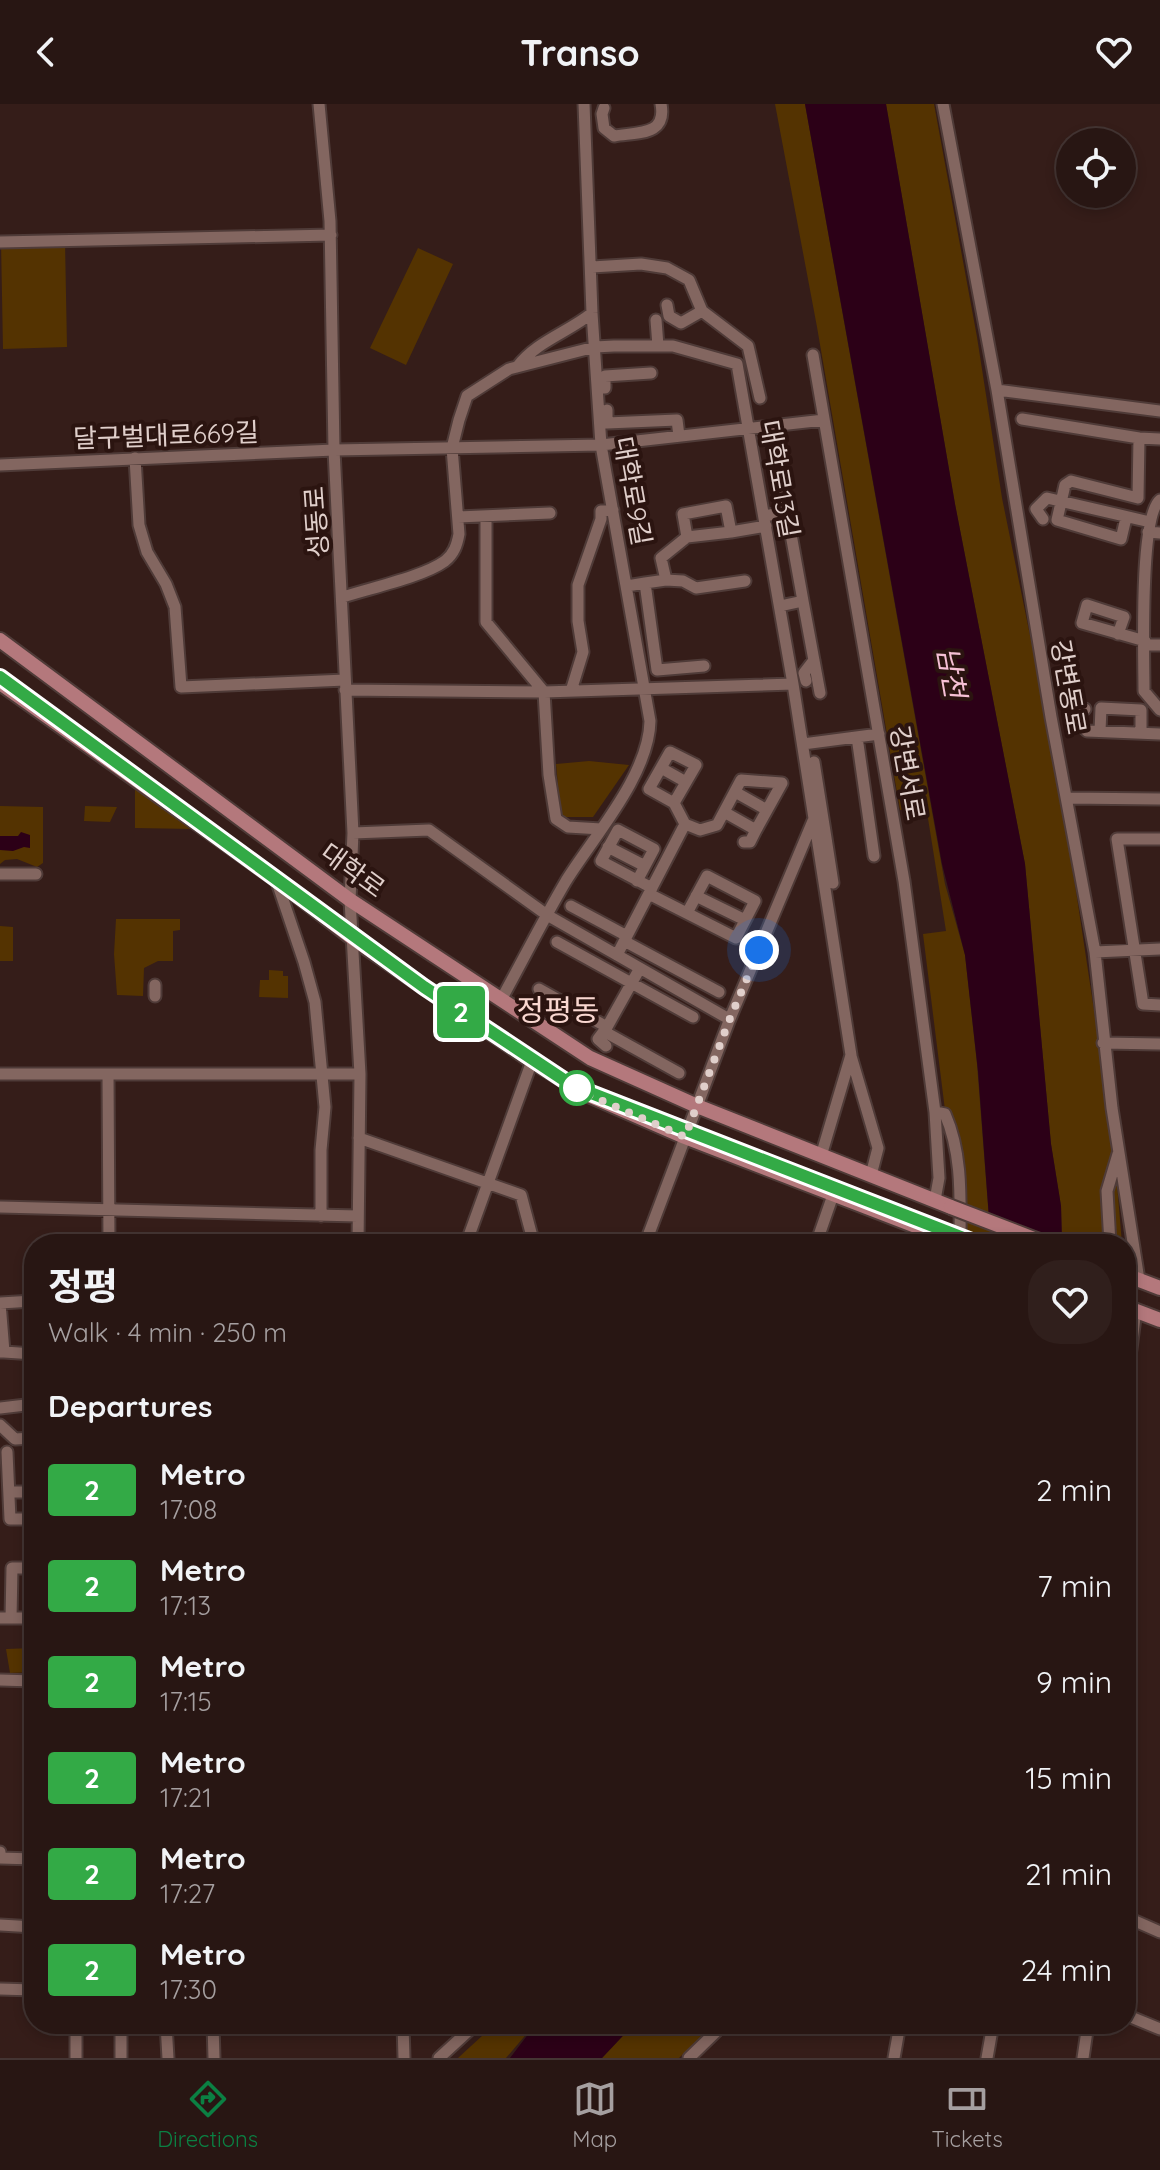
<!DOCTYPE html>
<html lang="en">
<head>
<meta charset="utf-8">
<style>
	:root { --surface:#281613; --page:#301f1c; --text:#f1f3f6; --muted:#a59fa0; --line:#443533; --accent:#0b8043 }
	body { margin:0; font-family:Quicksand,"Noto Sans KR",sans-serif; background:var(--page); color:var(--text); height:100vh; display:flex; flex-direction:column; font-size:30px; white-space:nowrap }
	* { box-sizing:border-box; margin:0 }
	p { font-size:26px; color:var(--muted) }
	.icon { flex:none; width:44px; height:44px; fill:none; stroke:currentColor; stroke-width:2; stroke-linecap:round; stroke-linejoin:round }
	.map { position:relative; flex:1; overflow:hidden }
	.details { position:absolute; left:24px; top:1130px; width:1112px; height:800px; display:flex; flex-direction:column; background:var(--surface); border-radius:32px; box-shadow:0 4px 12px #0003,0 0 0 2px var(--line) }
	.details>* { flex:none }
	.badge { padding:0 16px; border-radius:6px; font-size:28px; line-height:52px }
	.controls { position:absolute; left:1056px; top:24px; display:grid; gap:16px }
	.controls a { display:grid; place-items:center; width:80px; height:80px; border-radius:50%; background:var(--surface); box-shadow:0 4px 12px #0003,0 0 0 2px var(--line); font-size:40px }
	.you { position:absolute; width:40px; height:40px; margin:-20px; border:6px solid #fff; border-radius:50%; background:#1a73e8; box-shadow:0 0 0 12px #1a73e833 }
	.map>.badge { position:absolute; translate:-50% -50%; box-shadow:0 0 0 4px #fff }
	h2 { padding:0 24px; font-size:30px; line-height:72px }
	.round { display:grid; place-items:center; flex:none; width:84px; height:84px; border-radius:32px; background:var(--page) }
	.summary { display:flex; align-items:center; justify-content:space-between; height:136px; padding:0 24px }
	h1 { font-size:38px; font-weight:700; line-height:60px }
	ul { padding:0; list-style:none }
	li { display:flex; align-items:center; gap:24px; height:96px; padding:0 24px }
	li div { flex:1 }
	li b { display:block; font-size:30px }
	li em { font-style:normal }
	li .badge { min-width:88px; font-weight:700; text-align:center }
	header { display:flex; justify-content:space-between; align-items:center; height:104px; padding:0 24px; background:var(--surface); font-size:36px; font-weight:700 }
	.dock { display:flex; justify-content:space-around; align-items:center; height:112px; border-top:2px solid var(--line); background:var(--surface); font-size:22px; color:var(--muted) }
	.dock a { display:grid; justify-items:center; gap:4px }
	.dock .current { color:var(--accent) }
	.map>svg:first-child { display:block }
</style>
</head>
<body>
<header><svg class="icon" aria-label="back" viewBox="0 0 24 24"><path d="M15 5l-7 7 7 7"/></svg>Transo<svg class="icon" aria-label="heart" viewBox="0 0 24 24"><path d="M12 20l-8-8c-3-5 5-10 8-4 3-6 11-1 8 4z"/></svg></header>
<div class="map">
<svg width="1160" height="1954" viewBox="0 0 1160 1954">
	<rect width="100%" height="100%" fill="#351d19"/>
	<path fill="#543301" d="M 775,0 L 805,0 L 945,780 L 965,851 L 977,960 L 991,1140 L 954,1140 L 952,1062 L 923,830 L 946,827 L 926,702 L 900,706 L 817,223 Z
		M 886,0 L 934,0 L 977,233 L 1002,394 L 1044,600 L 1076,787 L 1113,1032 L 1122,1140 L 1062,1140 L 1061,1102 L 1051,1040 L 1025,760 L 955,400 Z
		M 65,137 L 67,243 L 3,245 L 1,138 Z
		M 418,144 L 453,160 L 406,261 L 370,244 Z
		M 589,657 L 629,661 L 593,713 L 561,713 L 556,660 Z
		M 135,682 L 194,725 L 135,724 Z
		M 0,702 L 43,703 L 43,759 L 37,763 L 17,755 L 5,756 L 0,760 Z
		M 85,702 L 117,703 L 110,718 L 84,717 Z
		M 116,815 L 180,815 L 180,826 L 173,827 L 173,857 L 158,857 L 144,864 L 143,892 L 117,891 L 114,850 Z
		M 0,822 L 13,823 L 13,857 L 0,857 Z
		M 269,866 L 283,867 L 283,872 L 288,872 L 288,894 L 259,893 L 260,876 L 269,876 Z
		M 34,1544 L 34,1568 L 10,1569 L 6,1545 Z
		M 495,1920 L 535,1920 L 506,1954 L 458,1954 Z
		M 634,1920 L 714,1920 L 679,1954 L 602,1954 Z"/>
	<path fill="#2c0017" d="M 805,0 L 886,0 L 955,400 L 1025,760 L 1051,1040 L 1061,1102 L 1062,1140 L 991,1140 L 978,967 L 965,851 L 942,760 Z
		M 21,728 L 30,731 L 30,744 L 24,743 L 13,747 L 0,746 L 0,732 L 18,732 Z
		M 536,1920 L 634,1920 L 602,1954 L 510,1954 Z"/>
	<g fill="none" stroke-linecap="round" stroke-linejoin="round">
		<g stroke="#4f3b38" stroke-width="15">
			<path id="minor" d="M 319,0 L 330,117 L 334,346 L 353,729 L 350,796 L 360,970 L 358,1140
				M 943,0 L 997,286 L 1051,613 L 1095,848 L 1112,1004 L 1139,1176
				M 604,4 L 602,10 L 604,24 L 614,32 C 638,28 667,32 661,0
				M 0,138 L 331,131
				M 592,163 L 641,160 L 667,164 L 689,176 L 702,207 L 748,242 L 760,294
				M 667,201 L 669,212 L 681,219 L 702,207
				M 656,216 L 658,242
				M 813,251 L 904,777 L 935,1008 L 939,1074 L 935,1096
				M 517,263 C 537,237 567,229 592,209
				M 605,284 L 605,272 L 651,269
				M 997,286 L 1160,307
				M 607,306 L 607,319 L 677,316 L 679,332
				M 1022,315 L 1139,334
				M 135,354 L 139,421 L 147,448 L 166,480 L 175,503 L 181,583 L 345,576
				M 0,361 L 334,346 L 601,341 L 824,316
				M 784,392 L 787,408
				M 1160,396 C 1139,413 1144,554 1144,587 L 1160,606
				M 486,412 L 486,518 L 544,588 L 549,671 L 556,715 L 568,723 L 601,725
				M 764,412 L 787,408 L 803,497
				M 458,413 L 550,409
				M 1126,414 L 1121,435 L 1057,416 L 1065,381 L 1071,377 L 1138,394 L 1139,334 L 1160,335
				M 1043,415 L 1036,405 L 1047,394 L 1150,418
				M 731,428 L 766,422
				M 1148,428 L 1160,429
				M 666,476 L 683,477 L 696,484 L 745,477
				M 645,479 L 666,476 L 661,454 L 687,433 L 683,410 L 726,402 L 731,428 L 687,433
				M 627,482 L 645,479 L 657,566 L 704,562
				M 343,493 C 370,484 423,473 445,457 C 454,450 457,441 459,430 L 452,344 L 459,316 L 467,292 L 509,265 L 595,243 L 614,242 L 673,242 L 737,260 L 793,580 L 851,951 L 821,1052
				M 780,502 L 803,497 L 820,589
				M 1118,530 L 1124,513 L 1087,501 L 1082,519 L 1145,537
				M 1145,541 L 1160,541
				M 806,577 L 804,569 L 814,556
				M 345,586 L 544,588 L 793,580
				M 571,587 L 583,548 L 578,517 L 578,481 L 601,415 L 601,407 L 613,406
				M 1085,605 L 1079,607 L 1077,617 L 1087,627 L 1160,630
				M 1100,627 L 1101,604 L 1141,606 L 1141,629
				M 857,633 L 874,752
				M 803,640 L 879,630
				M 814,658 L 824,721 L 816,722
				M 661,664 L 686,678
				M 735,688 L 767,706
				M 1067,694 L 1160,695
				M 674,699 L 696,661 L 670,648 L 649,685 L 674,699 L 685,720 L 700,726 L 717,721 L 741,676 L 782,679 L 756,726 L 724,708
				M 824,721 L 833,779
				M 353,729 L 429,726 L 547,811 L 729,915
				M 1160,735 L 1117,735 L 1143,900 L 1160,901
				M 744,738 L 750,738 L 756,726
				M 608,743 L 645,762
				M 0,770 L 36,770
				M 276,775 L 304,858 L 315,898 L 325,1003 L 321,1046 L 321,1112
				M 637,777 L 654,745 L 618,726 L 601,757 L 652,784
				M 649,790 L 736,834 L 755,797 L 707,772 L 687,809
				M 696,792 L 745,816
				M 571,802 L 627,832
				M 624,837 L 719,888
				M 557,838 L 693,913
				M 1095,848 L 1160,845
				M 617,851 L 685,720
				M 539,885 L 607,923 L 640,864
				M 155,892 L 155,881
				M 501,896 C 523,856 543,816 566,777 C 594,732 649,671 650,617 L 601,341 L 592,209 L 584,0
				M 1103,939 L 1160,940
				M 606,942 L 598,935 L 607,923 L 605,928 L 679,969
				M 851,952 L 878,1044 L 871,1071
				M 0,970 L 360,970
				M 108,970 L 109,1140
				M 935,1008 L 945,1010 C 963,1051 960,1097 960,1140
				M 359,1034 L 521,1091 L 534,1140
				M 0,1103 L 358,1112
				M 466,1140 L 532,957
				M 645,1140 L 729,917 L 813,717
				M 816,1140 L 833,1091
				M 1110,1140 L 1107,1087 L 1118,1050
				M 0,1199 L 33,1197 L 34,1250 L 4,1248
				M 0,1199 L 4,1248 L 0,1248
				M 1126,1283 L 1136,1206
				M 0,1304 L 34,1300
				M 0,1321 L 15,1335 L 34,1334
				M 7,1348 L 10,1415 L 34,1415
				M 9,1388 L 34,1388
				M 0,1514 L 34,1514
				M 11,1514 L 12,1464 L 34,1464
				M 0,1576 L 34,1577
				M 0,1748 L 0,1754 L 34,1755
				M 1126,1813 L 1160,1828
				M 0,1821 L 34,1823
				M 0,1885 L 34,1886
				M 1126,1911 L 1160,1925
				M 76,1920 L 76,1954
				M 121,1920 L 121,1954
				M 166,1920 L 168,1954
				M 213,1920 L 214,1954
				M 403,1920 L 404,1954
				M 439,1954 L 476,1920
				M 689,1954 L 724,1920
				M 894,1954 L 900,1920
				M 987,1954 L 993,1920
				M 1083,1954 L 1088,1920"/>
		</g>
		<g stroke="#4f3b38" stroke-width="18">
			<path id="major" d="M 0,536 L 350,796 L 590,954 L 697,1002 L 951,1103
				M 0,579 L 276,775 L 351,833 L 532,957 L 591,992 L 685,1033 L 952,1136
				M 1126,1171 L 1160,1184
				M 1126,1203 L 1160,1216"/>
		</g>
		<use href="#minor" stroke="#836660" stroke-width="11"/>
		<use href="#major" stroke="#b4787c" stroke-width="14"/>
		<g stroke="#4f3b38" stroke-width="18" stroke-linecap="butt">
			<path id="major-bridge" d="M 951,1103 L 1047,1140
				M 952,1136 L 963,1140"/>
		</g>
		<use href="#major-bridge" stroke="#b4787c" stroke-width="14"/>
	</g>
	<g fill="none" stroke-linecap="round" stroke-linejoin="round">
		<g stroke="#fff" stroke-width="18">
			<path id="line" d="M 0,573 L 424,883 L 573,982 L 979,1140"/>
		</g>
		<use href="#line" stroke="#33aa46" stroke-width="12"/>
		<path stroke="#e0cfcb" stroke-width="8" stroke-dasharray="0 14.4" d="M 577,984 L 571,980 L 591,992 L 685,1033 L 729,917 L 759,846"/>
	</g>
	<circle fill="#fff" stroke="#33aa46" stroke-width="4" cx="577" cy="984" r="16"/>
	<g text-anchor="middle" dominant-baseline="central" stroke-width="8" stroke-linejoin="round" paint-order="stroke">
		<g font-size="26" fill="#e0cfcb" stroke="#2b1410">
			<text transform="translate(166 331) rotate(-2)">달구벌대로669길</text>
			<text transform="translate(780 375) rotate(80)">대학로13길</text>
			<text transform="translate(633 387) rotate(80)">대학로9길</text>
			<text transform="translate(316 418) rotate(-94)">성동로</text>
			<text transform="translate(1069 583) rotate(80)">강변동로</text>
			<text transform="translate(908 669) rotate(80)">강변서로</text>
			<text transform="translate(353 766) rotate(36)">대학로</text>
		</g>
		<g font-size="28" font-style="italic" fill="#f6c0d5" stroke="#2b1410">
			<text transform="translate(952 568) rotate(80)">남천</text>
		</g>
		<g font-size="30" fill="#f9d7d0" stroke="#2b1410">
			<text x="558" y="906">정평동</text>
		</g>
	</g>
</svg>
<div class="controls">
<a><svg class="icon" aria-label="locate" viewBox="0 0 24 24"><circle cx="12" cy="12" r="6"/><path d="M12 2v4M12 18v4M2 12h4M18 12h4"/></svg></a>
</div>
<div class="you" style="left:759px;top:846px"></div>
<b class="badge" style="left:461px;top:908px;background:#33aa46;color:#fff">2</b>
<section class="details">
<div class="summary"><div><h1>정평</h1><p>Walk · 4 min · 250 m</p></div><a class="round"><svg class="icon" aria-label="heart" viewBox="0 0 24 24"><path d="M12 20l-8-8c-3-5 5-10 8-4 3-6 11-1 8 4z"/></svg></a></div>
<h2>Departures</h2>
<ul>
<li><span class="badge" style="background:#33aa46;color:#fff">2</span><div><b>Metro</b><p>17:08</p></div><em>2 min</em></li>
<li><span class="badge" style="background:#33aa46;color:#fff">2</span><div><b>Metro</b><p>17:13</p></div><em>7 min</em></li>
<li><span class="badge" style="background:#33aa46;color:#fff">2</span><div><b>Metro</b><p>17:15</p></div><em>9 min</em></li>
<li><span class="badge" style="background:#33aa46;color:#fff">2</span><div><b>Metro</b><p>17:21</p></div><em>15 min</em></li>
<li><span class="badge" style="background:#33aa46;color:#fff">2</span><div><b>Metro</b><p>17:27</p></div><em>21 min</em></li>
<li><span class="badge" style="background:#33aa46;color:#fff">2</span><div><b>Metro</b><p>17:30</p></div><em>24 min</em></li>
</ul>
</section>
</div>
<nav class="dock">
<a class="current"><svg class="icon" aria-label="directions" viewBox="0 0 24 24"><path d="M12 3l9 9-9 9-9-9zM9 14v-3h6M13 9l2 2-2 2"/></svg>Directions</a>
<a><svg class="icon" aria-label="map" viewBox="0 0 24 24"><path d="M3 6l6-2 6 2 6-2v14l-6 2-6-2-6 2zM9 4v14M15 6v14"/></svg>Map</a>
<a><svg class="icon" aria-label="tickets" viewBox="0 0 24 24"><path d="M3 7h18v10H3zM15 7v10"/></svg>Tickets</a>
</nav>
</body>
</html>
